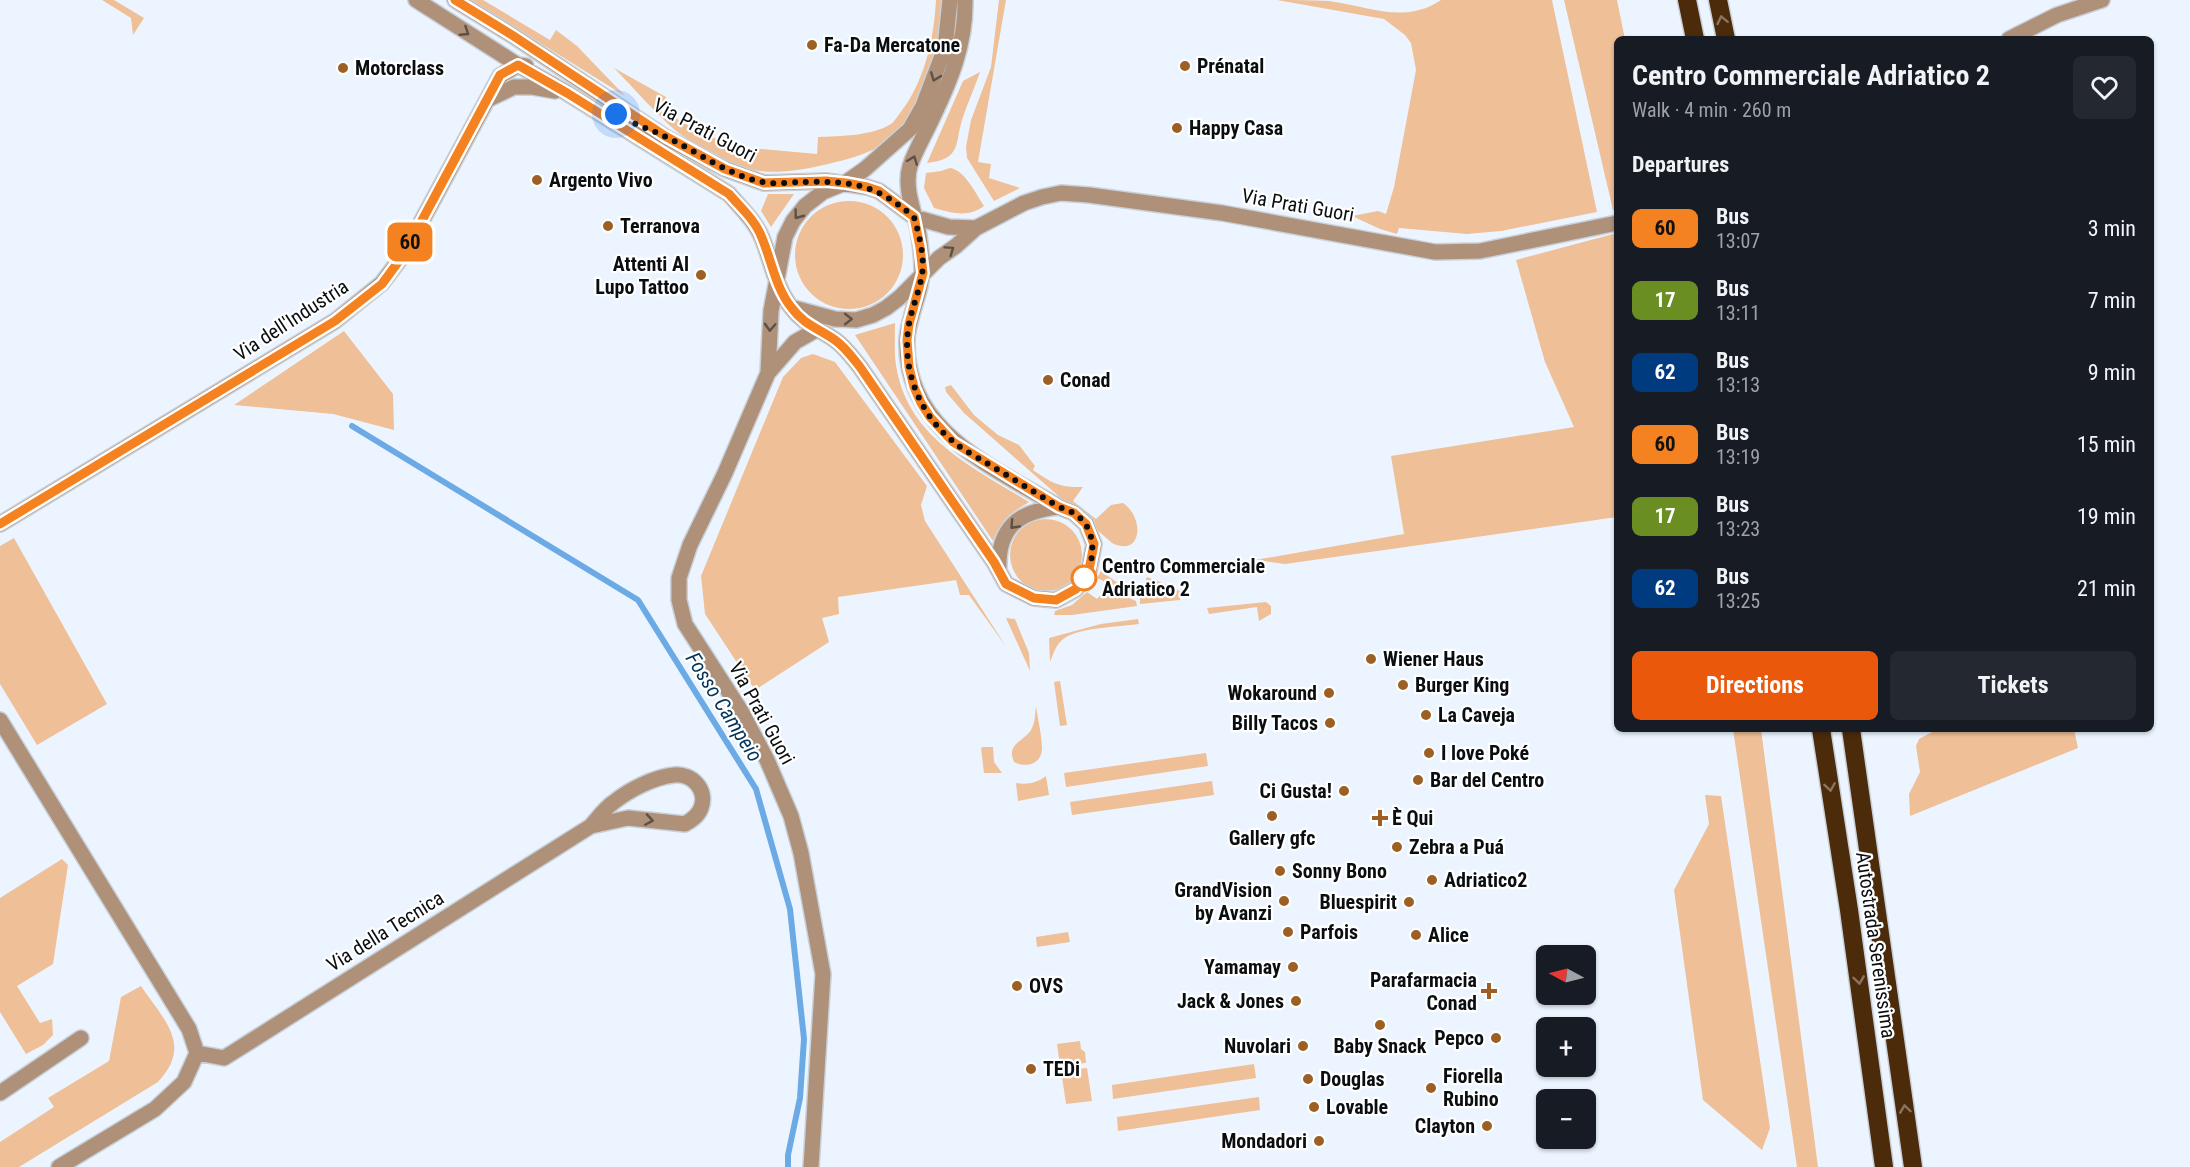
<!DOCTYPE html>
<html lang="en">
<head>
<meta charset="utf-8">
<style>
	:root { --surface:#171b24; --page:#242831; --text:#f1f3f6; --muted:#9ea1a6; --accent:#ea580c }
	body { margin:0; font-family:"Roboto Condensed",sans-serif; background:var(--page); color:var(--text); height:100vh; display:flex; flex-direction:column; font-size:22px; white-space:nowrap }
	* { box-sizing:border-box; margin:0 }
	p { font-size:20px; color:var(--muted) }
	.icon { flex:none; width:33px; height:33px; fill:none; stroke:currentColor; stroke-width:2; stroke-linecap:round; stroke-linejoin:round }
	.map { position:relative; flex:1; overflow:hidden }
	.side { position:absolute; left:1614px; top:36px; width:540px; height:696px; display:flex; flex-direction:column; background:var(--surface); border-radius:9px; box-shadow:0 2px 4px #0004 }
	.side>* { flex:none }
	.badge { padding:0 12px; border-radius:9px; font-size:21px; line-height:39px }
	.needle { width:39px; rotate:277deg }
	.buttons { position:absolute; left:1536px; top:945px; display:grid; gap:12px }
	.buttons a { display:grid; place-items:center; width:60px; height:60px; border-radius:9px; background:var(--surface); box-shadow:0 2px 4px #0004; font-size:30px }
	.you { position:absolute; width:30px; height:30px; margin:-15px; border:4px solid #fff; border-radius:50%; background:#1a73e8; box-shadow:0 0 0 9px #1a73e833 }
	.map>.badge { position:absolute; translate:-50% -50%; box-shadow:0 0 0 3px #fff }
	h2 { padding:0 18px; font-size:22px; line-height:54px }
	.round { display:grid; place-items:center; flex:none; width:63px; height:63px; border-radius:9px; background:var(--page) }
	.summary { display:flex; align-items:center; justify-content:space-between; height:102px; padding:0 18px }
	h1 { font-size:28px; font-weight:700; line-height:45px }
	.action { display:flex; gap:12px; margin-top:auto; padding:12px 18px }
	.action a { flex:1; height:69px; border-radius:9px; background:var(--accent); color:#fff; font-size:24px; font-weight:700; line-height:69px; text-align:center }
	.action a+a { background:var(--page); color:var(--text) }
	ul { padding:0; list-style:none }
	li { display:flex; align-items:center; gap:18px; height:72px; padding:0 18px }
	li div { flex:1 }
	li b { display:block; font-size:22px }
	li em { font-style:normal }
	li .badge { min-width:66px; font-weight:700; text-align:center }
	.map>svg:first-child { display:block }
</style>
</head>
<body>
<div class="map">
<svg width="2190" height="1167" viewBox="0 0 2190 1167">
	<rect width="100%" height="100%" fill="#ecf5ff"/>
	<path fill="#efbf97" d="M 102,0 L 114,0 L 144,18 L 133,35 L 131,18 Z
		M 471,0 L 483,0 L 550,40 L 556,30 L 577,46 L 625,96 Z
		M 936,0 L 943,0 C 938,47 926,120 880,146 C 861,157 840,161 819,166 C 792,172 761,176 734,164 C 717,156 689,142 675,130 C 653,111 634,88 614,68 L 666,97 L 661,110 L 706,135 L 740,147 L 817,154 L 818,137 C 840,136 872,136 891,124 C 894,122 897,117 900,113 C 924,83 934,39 936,0 Z
		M 999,0 L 1006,0 L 978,162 L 991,164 L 989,178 L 1020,188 L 994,201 L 967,158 L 966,147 L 971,120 L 991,67 Z
		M 1277,0 C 1294,0 1312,0 1329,1 C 1369,6 1404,25 1441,0 L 1552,0 L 1597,212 L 1501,231 L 1467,234 L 1399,228 L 1397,234 L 1380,229 L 1352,216 L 1378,211 L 1386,214 L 1394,187 L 1416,70 L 1411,43 L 1405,35 L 1384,19 Z
		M 1564,0 L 1617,0 L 1625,39 L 1617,39 L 1617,209 L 1613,210 Z
		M 980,72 C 975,87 968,102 963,117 C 954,143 963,159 927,163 L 963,81 Z
		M 950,168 C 965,170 976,194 984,206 C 968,218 952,213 934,208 L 924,188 L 926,173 L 941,171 Z
		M 768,194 L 794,194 L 771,227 L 761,211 Z
		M795 255a54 54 0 1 1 108 0a54 54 0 1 1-108 0Z
		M 1617,233 L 1617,517 L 1285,564 L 1255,560 L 1404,534 L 1391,456 L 1574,427 L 1545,362 L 1516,260 Z
		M 895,323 C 895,337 894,352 896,365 C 907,438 973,467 1029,502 C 1009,514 1002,519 993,541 L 855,335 Z
		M 344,331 L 393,394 L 394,430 L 333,414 L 234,405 Z
		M 813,354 L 835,362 L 927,486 L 921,505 L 925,521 L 1007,648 L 969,595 L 960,595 L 956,580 L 838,597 L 839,614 L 822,618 L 829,642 L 755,690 L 705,614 L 701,576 L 783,377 L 801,358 Z
		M 951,385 L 974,415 L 998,435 L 1019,445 L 1035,466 L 1033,470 C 1052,483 1060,488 1083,487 L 1073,501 L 1096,519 L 1111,505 L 1123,503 C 1145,518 1142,558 1112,543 L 964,413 L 946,392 L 945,387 Z
		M1010 555a36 36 0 1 1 72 0a36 36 0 1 1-72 0Z
		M 14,538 L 107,704 L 37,745 L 0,684 L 0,546 Z
		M 1101,571 L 1119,584 L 1140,593 L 1147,577 L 1170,586 L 1181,592 L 1180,600 L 1140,604 L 1140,598 L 1097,578 Z
		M 1106,588 L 1136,601 L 1137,606 L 1072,615 L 1054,615 L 1055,611 L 1072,605 L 1087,592 L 1097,599 Z
		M 1266,602 L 1271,606 L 1271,614 L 1259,621 L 1257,607 L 1209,614 L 1207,608 Z
		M 1006,618 L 1015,619 L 1029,653 L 1030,671 Z
		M 1138,619 L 1139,624 C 1119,627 1075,627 1061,641 C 1055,647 1053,655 1050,662 L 1049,638 L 1101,624 Z
		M 1060,681 L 1067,725 L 1060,726 L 1054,682 Z
		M 1036,706 C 1038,720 1042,736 1042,749 C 1041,765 1025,768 1014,762 C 1006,744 1023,742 1031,730 C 1035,723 1035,715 1036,706 Z
		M 1733,729 L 1761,729 L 1818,1167 L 1797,1167 Z
		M 1938,729 L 2074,729 L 2078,748 L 1910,816 L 1909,794 L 1920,772 L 1916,746 L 1919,739 Z
		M 983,747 L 993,747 L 994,762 L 1002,773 L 984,773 L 981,748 Z
		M 1206,753 L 1208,766 L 1066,787 L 1064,773 Z
		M 1046,776 L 1049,795 L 1018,801 L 1016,783 C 1027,785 1037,783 1046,776 Z
		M 1212,781 L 1214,795 L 1072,815 L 1070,802 Z
		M 1705,795 L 1721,796 L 1770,1128 L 1762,1150 L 1703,1100 L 1674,890 L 1709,824 Z
		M 62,859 L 68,865 L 53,964 L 17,986 L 40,1023 L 52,1019 L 53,1035 L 43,1045 L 26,1054 L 0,1012 L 0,898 Z
		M 1068,932 L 1070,942 L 1037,947 L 1036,937 Z
		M 141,986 C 164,1020 193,1045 158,1082 L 19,1167 L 0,1167 L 0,1142 L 54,1107 L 48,1098 L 109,1061 L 121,997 Z
		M 1080,1041 L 1081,1049 L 1085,1052 L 1086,1063 L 1060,1065 L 1057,1044 Z
		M 1254,1064 L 1256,1078 L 1113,1099 L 1112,1085 Z
		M 1087,1068 L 1092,1101 L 1066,1104 L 1061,1070 Z
		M 1259,1097 L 1260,1110 L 1118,1131 L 1117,1117 Z"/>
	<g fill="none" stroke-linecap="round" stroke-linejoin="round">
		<path stroke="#6caae6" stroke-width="6" d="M 352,426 L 638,600 L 756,789 L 790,909 L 804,1039 L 800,1098 L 788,1155 L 788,1167"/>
		<g stroke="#c8d0d9" stroke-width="18">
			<path id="minor" d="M 416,0 L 518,65 L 567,93 L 729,194 C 741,208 755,221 762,238 C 772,262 775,286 791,307 C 804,325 818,328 835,340 C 845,347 852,357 860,367 L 994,562 L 1006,584 L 1034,598 L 1056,600 L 1076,589 L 1089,570 L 1094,544 L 1086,524 L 1074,513 L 1059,507 C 993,467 904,431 907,340 C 908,317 923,289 922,269 C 922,256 920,242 918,229 C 913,209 904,186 910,166 C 915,151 924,136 931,121 C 950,82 966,44 965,0
				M 455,0 L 512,35 L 665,137 L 725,169 L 764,183 L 826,181 L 867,187 L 879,191 L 914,217 L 949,227 L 976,228
				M 2009,39 L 2057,15 L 2102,0
				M 487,100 L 514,87 L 532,87 L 555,91
				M 628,121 L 665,137
				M 794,308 L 835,319 L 856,320 L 873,315 L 886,308 L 899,298 L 939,258 L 956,246 L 976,228 L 1024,203 L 1042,197 L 1061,193 L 1089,195 L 1222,213 L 1435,252 L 1480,251 L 1617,223
				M 768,373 L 795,342 L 816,330
				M 0,524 L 335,321 L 382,283 L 404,254 L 500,76 L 518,65 L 526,66
				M 999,571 C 997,527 1019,511 1059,507
				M 0,720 L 189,1029 L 197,1053 L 184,1082 L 155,1109 L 59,1167
				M 197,1053 L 224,1058 L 591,826 C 598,818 605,808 614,802 C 629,790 654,777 674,775 C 692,773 708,790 701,808 C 698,816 692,820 685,824 L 628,818 L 591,826
				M 0,1093 L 81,1038
				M 811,1167 L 823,974 L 801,853 L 791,816 L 767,760 L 741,711 L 685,624 L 679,600 L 679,578 L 690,545 L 725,473 L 768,373 L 771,311 L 785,237 L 793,221 L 805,206 L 823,192 L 845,183 L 865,169 L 910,129 L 923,106 L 945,48 L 950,0"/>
		</g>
		<g stroke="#c8d0d9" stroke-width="21">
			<path id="highway" d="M 1687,0 L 1695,39
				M 1718,0 L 1726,39
				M 1821,729 L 1849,910 L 1884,1167
				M 1851,729 L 1913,1167"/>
		</g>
		<use href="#minor" stroke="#af9179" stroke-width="15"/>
		<use href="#highway" stroke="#4c2b0b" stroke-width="18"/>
	</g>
	<defs><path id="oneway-chevron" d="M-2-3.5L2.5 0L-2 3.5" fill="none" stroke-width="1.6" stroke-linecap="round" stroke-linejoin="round" transform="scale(1.5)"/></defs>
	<g stroke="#8b7560">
		<use href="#oneway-chevron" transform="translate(1722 20) rotate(-102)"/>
		<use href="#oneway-chevron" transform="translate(1830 787) rotate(81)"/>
		<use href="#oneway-chevron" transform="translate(1859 980) rotate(82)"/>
		<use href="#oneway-chevron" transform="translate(1905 1109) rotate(-98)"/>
	</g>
	<g stroke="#5d5045">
		<use href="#oneway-chevron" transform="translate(465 32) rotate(33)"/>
		<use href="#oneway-chevron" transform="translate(935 77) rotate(111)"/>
		<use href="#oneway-chevron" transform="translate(913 160) rotate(-69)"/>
		<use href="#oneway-chevron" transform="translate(798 215) rotate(127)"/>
		<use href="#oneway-chevron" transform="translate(950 250) rotate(-35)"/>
		<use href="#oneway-chevron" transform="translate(848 319)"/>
		<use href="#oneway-chevron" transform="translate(770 327) rotate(93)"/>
		<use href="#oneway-chevron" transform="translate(1014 525) rotate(133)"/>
		<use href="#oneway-chevron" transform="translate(649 820) rotate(9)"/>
	</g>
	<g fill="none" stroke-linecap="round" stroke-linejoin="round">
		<g stroke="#fff" stroke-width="14">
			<path id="line" d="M 0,524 L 335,321 L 382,284 L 404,254 L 500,75 L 518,65 L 567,93 L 729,194 C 741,208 756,221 762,238 C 772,262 775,286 791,307 C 804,325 818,328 835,340 C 845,347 852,357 860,367 L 994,562 L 1006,584 L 1034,598 L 1056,600 L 1076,589 L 1089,570 L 1094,544 L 1086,524 L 1074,513 L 1059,507 L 953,442 L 930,417 L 921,403 L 914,387 L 909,367 L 907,340 L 909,324 L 923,273 L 920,247 L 914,217 L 879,191 L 867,187 L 846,183 L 826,181 L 764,183 L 725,169 L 665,136 L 512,35 L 455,0"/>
		</g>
		<use href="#line" stroke="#f58220" stroke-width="9"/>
		<path stroke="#0b0e11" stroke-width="6" stroke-dasharray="0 10.8" d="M 616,114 C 633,124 650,129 666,137 C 698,152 728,175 762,182 C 775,185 791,182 804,182 C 854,181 875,184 914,217 C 919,234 925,258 922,275 C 919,292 912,308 909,324 C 901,368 919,415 954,442 C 963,450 975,456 985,462 C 1010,477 1034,492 1059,507 C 1064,509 1069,510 1073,513 C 1096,525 1097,558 1084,578"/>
	</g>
	<g fill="#9d6024" stroke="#fff" stroke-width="2">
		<circle cx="812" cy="45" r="6"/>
		<circle cx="1185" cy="66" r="6"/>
		<circle cx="343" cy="68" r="6"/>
		<circle cx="1177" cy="128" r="6"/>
		<circle cx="537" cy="180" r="6"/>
		<circle cx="608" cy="226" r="6"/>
		<circle cx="701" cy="275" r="6"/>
		<circle cx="1048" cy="380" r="6"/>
		<circle cx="1371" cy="659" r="6"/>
		<circle cx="1403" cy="685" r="6"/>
		<circle cx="1329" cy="693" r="6"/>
		<circle cx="1426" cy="715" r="6"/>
		<circle cx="1330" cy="723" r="6"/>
		<circle cx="1429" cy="753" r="6"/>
		<circle cx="1418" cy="780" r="6"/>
		<circle cx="1344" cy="791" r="6"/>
		<circle cx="1272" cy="816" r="6"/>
		<path d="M1377 809h6v6h6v6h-6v6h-6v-6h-6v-6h6z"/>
		<circle cx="1397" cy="847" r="6"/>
		<circle cx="1280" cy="871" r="6"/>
		<circle cx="1432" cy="880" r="6"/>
		<circle cx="1284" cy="901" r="6"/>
		<circle cx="1409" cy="902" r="6"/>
		<circle cx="1288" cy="932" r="6"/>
		<circle cx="1416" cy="935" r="6"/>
		<circle cx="1293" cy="967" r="6"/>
		<circle cx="1017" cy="986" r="6"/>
		<path d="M1486 982h6v6h6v6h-6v6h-6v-6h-6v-6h6z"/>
		<circle cx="1296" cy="1001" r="6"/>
		<circle cx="1380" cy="1025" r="6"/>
		<circle cx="1496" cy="1038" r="6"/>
		<circle cx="1303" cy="1046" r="6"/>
		<circle cx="1031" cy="1069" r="6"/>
		<circle cx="1308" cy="1079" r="6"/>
		<circle cx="1431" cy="1088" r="6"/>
		<circle cx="1314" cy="1107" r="6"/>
		<circle cx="1487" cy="1126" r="6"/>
		<circle cx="1319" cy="1141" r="6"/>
	</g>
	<circle fill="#fff" stroke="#f58220" stroke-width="3" cx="1084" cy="578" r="12"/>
	<g text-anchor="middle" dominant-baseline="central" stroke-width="4.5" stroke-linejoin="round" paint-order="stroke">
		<g font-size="20" font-weight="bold" fill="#0b0e11" stroke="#fff" text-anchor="start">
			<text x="824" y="45">Fa-Da Mercatone</text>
			<text x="1197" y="66">Prénatal</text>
			<text x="355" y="68">Motorclass</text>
			<text x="1189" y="128">Happy Casa</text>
			<text x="549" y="180">Argento Vivo</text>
			<text x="620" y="226">Terranova</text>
			<text x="689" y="264" text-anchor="end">Attenti Al<tspan x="689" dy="23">Lupo Tattoo</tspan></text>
			<text x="1060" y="380">Conad</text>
			<text x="1383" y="659">Wiener Haus</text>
			<text x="1415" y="685">Burger King</text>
			<text x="1317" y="693" text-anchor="end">Wokaround</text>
			<text x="1438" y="715">La Caveja</text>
			<text x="1318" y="723" text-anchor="end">Billy Tacos</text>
			<text x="1441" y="753">I love Poké</text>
			<text x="1430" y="780">Bar del Centro</text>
			<text x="1332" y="791" text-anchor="end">Ci Gusta!</text>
			<text x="1392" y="818">È Qui</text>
			<text x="1272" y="838" text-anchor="middle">Gallery gfc</text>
			<text x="1409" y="847">Zebra a Puá</text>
			<text x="1292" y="871">Sonny Bono</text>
			<text x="1444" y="880">Adriatico2</text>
			<text x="1272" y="890" text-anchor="end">GrandVision<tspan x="1272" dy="23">by Avanzi</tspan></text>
			<text x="1397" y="902" text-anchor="end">Bluespirit</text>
			<text x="1300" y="932">Parfois</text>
			<text x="1428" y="935">Alice</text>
			<text x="1281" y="967" text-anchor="end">Yamamay</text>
			<text x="1477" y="980" text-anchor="end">Parafarmacia<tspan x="1477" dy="23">Conad</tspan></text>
			<text x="1029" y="986">OVS</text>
			<text x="1284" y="1001" text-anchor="end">Jack &amp; Jones</text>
			<text x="1484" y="1038" text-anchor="end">Pepco</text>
			<text x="1291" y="1046" text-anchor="end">Nuvolari</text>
			<text x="1380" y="1046" text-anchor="middle">Baby Snack</text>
			<text x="1043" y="1069">TEDi</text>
			<text x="1443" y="1076">Fiorella<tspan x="1443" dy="23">Rubino</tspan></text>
			<text x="1320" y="1079">Douglas</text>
			<text x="1326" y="1107">Lovable</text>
			<text x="1475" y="1126" text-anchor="end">Clayton</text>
			<text x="1307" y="1141" text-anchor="end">Mondadori</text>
		</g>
		<g font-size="20" fill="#0b0e11" stroke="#fff">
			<text transform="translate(705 130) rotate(28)">Via Prati Guori</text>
			<text transform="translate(1298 205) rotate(10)">Via Prati Guori</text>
			<text transform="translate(291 320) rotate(-33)">Via dell'Industria</text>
			<text transform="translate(762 713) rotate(61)">Via Prati Guori</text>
			<text transform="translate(385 931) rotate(-32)">Via della Tecnica</text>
			<text transform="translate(1876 945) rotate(82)">Autostrada Serenissima</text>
		</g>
		<g font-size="20" font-weight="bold" fill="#0b0e11" stroke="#fff" text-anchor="start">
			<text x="1102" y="566">Centro Commerciale<tspan x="1102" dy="23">Adriatico 2</tspan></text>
		</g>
		<g font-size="21" font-style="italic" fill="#04335a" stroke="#fff">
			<text transform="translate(724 707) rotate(58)">Fosso Campeio</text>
		</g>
	</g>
</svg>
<div class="buttons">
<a><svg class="needle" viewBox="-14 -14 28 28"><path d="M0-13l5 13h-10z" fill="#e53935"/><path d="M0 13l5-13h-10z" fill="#9ea1a6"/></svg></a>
<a>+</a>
<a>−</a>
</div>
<div class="you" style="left:616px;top:114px"></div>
<b class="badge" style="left:410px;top:242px;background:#f58220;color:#111">60</b>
<section class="side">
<div class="summary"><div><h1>Centro Commerciale Adriatico 2</h1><p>Walk · 4 min · 260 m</p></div><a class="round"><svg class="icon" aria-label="heart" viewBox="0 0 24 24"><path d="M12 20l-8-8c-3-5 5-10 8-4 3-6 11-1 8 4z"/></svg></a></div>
<h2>Departures</h2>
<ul>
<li><span class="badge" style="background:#f58220;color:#111">60</span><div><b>Bus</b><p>13:07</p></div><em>3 min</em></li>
<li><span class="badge" style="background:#6b8e23;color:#fff">17</span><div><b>Bus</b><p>13:11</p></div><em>7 min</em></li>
<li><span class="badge" style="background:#003b80;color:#fff">62</span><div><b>Bus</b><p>13:13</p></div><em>9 min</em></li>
<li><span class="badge" style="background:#f58220;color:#111">60</span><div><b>Bus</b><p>13:19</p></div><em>15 min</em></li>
<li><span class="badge" style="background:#6b8e23;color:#fff">17</span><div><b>Bus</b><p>13:23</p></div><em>19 min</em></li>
<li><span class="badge" style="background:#003b80;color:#fff">62</span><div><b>Bus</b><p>13:25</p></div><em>21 min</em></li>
</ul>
<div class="action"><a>Directions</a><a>Tickets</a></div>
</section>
</div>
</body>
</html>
